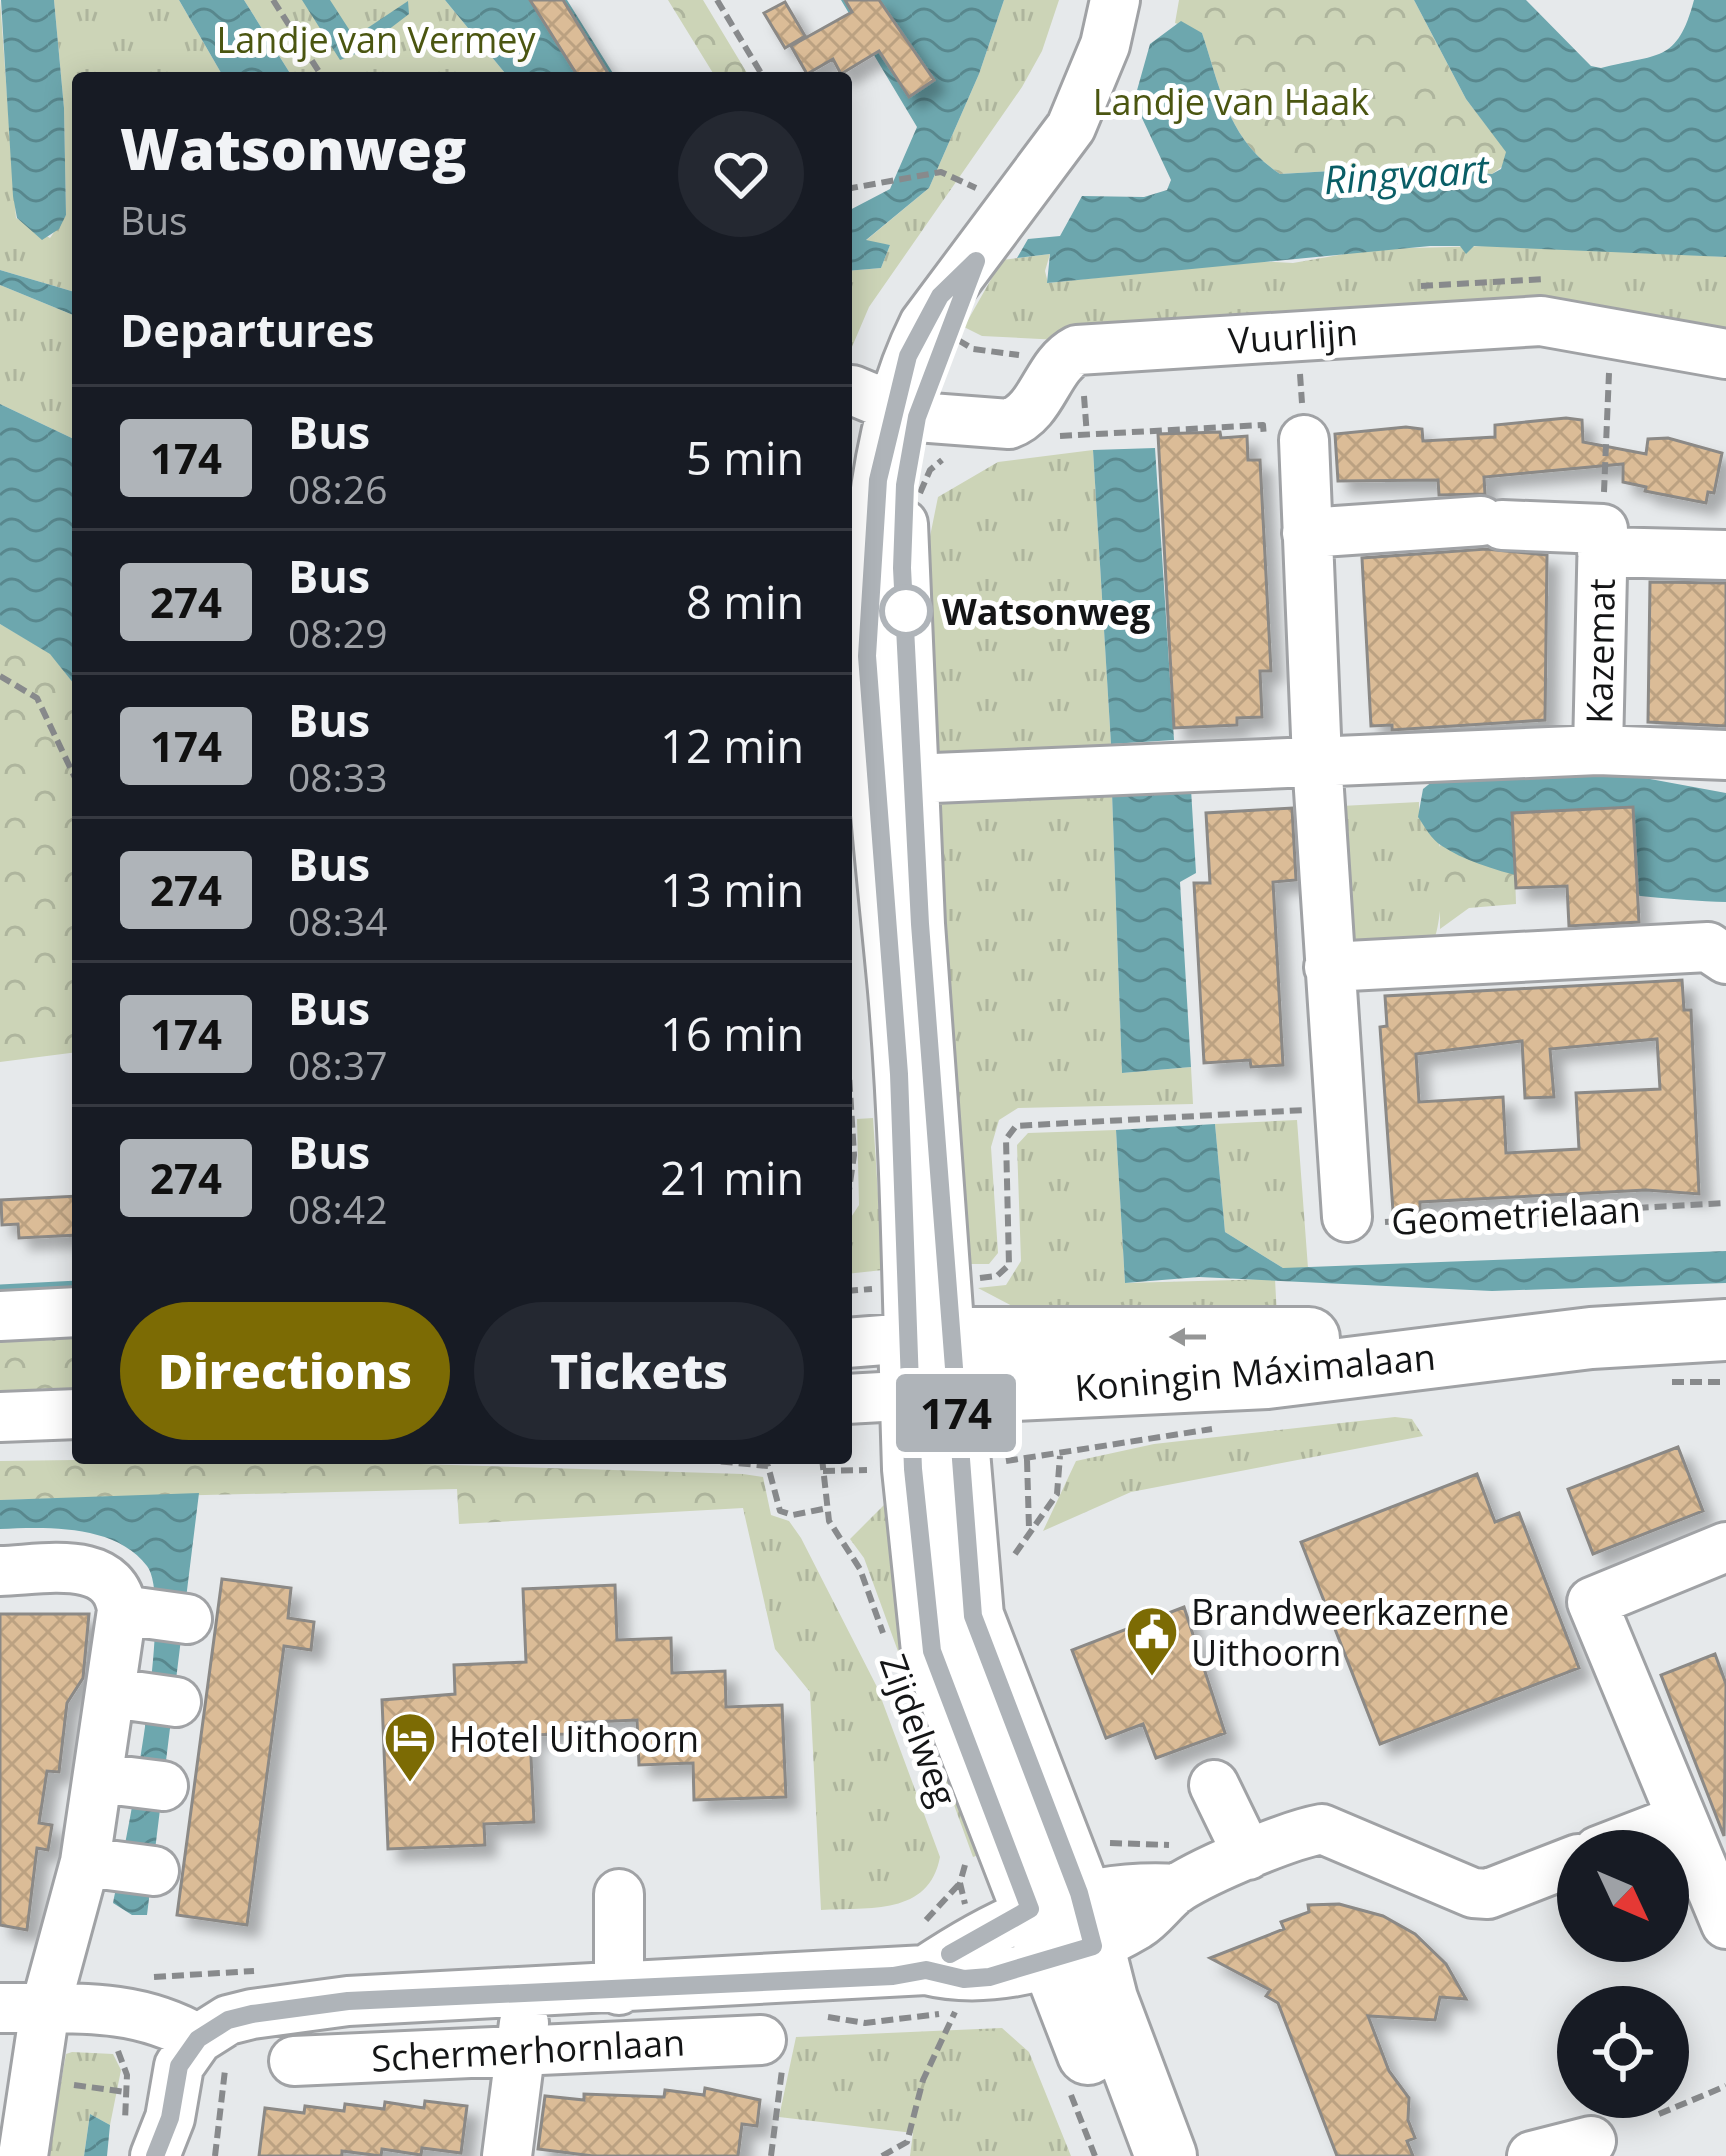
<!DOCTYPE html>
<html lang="en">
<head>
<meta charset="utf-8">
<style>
	:root { --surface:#171b24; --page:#242831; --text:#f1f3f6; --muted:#9ea1a6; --line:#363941; --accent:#7c6b04 }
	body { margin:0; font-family:"Open Sans",sans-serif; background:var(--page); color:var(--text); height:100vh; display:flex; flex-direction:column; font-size:45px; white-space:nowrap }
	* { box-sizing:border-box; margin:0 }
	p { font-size:39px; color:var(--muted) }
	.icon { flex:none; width:66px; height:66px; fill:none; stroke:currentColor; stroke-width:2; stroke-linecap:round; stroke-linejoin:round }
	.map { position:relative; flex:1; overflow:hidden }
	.drawer { position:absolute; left:72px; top:72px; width:780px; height:1392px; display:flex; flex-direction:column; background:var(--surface); border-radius:12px; box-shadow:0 6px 30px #0003 }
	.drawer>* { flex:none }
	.badge { padding:0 24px; border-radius:9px; font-size:42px; line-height:78px }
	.needle { width:78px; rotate:134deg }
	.tools { position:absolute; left:1557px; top:1830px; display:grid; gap:24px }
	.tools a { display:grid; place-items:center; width:132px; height:132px; border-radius:50%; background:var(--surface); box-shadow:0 6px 30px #0003; font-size:60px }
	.map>.badge { position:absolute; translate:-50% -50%; box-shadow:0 0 0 6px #fff }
	h2 { padding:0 48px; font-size:45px; line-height:108px }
	.round { display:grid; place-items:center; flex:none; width:126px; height:126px; border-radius:63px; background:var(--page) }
	.head { display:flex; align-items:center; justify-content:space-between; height:204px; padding:0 48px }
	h1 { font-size:57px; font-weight:800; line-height:90px }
	.primary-button { display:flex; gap:24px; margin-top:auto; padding:24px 48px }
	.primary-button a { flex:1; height:138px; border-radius:72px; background:var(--accent); color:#fff; font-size:48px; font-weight:800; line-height:138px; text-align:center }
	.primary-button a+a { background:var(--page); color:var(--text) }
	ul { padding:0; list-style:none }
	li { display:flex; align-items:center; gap:36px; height:144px; padding:0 48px; border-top:3px solid var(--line) }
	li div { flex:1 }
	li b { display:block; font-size:45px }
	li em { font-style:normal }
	li .badge { min-width:132px; font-weight:700; text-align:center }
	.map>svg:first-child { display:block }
</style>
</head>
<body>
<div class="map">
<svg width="1726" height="2156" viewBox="0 0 1726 2156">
	<defs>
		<pattern id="grass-tufts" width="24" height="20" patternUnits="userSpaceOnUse" patternTransform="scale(3)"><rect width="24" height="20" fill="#ccd4b7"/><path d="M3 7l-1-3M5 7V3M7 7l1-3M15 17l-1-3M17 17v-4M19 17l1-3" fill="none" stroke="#aeb59d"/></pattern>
		<pattern id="forest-crowns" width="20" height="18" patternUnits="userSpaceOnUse" patternTransform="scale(3)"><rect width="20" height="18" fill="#ccd4b7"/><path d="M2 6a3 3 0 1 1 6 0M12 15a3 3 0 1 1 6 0" fill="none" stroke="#aeb59d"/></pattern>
		<pattern id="water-waves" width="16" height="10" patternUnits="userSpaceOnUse" patternTransform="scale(3)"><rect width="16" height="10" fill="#6da7ae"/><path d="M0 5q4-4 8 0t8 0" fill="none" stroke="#58878d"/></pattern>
		<pattern id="building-cross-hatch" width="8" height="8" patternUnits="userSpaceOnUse" patternTransform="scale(3)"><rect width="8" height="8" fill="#dbbc97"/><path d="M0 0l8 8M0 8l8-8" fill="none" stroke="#bba181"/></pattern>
		<filter id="shadow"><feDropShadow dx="11" dy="11" stdDeviation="6" flood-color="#0004"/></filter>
	</defs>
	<rect width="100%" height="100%" fill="#e6e9eb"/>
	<path fill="url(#grass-tufts)" d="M 0,0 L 16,218 L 50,238 L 66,215 L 64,108 L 54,0 L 179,0 L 224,78 L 78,78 L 78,293 L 0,270 Z
		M 244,0 L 445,0 L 509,78 L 293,78 Z
		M 1004,0 L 1059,0 L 1042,51 L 1022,87 L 869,307 L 846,361 L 846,271 L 881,268 L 890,245 L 864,242 L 929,188 L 979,74 Z
		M 1527,245 L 1726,257 L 1726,336 L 1060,340 L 982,336 L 964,327 L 1002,260 L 1050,254 L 1045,271 L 1048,283 L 1254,261 L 1293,263 L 1373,249 Z
		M 0,285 L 78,317 L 78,441 L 0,404 Z
		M 1093,450 L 1111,744 L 935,755 L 924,566 L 938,497 L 998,462 Z
		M 1112,793 L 1122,1073 L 1191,1067 L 1193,1104 L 1018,1108 L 999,1120 L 991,1147 L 998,1253 L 989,1264 L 971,1264 L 965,1258 L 933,803 Z
		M 1419,802 C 1418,824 1432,826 1439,844 C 1446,861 1441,928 1433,942 L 1352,954 L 1341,806 Z
		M 873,1118 L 883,1270 L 846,1274 L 846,1225 L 859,1205 L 857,1119 Z
		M 1297,1120 L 1308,1268 L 1283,1268 L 1225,1232 L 1215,1124 Z
		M 1116,1130 L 1125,1283 L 1275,1279 L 1277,1317 L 1016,1308 L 978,1288 L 1006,1285 L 1021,1261 L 1017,1145 L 1028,1133 Z
		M 1395,1417 L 1412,1419 L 1423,1436 L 1131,1492 L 1043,1531 L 1076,1461 L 1154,1444 Z
		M 743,1474 L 763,1477 L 771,1515 L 789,1521 L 801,1538 L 877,1687 L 940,1857 C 929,1916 869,1907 821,1910 L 810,1692 L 775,1649 L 743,1508 Z
		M 905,1484 L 984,1853 L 973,1857 L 864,1558 L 850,1539 Z
		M 1002,2028 L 1029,2052 L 1071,2156 L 910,2156 L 913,2133 L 779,2117 L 796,2037 Z
		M 72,2052 L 113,2054 L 121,2070 L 110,2125 L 90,2114 L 84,2156 L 48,2156 L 66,2054 Z"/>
	<path fill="url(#forest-crowns)" d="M 668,0 L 703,0 L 750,78 L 716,78 Z
		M 1179,0 L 1414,0 L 1466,99 L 1507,152 L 1507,163 L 1492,174 C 1459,171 1413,154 1386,178 L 1349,170 L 1280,174 C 1228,140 1220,87 1202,33 L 1175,23 Z
		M 0,624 L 50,653 L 78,689 L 78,1052 L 0,1062 Z
		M 1440,845 L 1515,873 L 1516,904 L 1469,908 L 1440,929 Z
		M 78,1336 L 78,1392 L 0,1396 L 0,1340 Z
		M 225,1458 L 743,1474 L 743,1508 L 459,1524 L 457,1489 L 0,1500 L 0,1461 Z"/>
	<path fill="url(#water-waves)" d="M 1,0 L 54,0 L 64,108 L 66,215 L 59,229 L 42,240 L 17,218 L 13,196 Z
		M 179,0 L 244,0 L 293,78 L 224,78 Z
		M 302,0 L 330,0 L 354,37 L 408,1 L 409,14 L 358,53 L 340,60 Z
		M 445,0 L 567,0 L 616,78 L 509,78 Z
		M 841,0 L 1004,0 L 979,74 L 929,188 L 866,240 L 890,245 L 881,268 L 846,271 L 846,212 L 890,189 L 917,127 Z
		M 1414,0 L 1526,0 L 1591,66 L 1601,68 C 1658,53 1677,64 1694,0 L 1726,0 L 1726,257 L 1474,246 L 1466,254 L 1460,246 L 1430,246 L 1047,283 L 1050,254 L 1017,258 L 1028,239 L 1060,236 L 1082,196 L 1144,197 L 1167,190 L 1171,180 L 1134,101 L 1150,44 L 1181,21 L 1202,33 C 1220,87 1228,140 1280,174 L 1349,170 L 1386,178 C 1414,153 1457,171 1492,174 L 1501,169 L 1506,152 L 1466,99 Z
		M 0,270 L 78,293 L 78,317 L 0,285 Z
		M 0,404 L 78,441 L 78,689 L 50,654 L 0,624 Z
		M 1155,448 L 1174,740 L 1111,744 L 1093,450 Z
		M 1596,769 L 1726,793 L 1726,902 C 1653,899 1502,886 1442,846 C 1431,839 1425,827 1418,817 L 1423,789 L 1443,773 Z
		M 1191,789 L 1196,873 L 1180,882 L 1191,1067 L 1122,1073 L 1112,793 Z
		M 1215,1124 L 1225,1232 L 1283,1268 L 1726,1251 L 1726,1283 L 1492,1291 L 1199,1277 L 1125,1283 L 1116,1130 Z
		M 199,1493 L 147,1915 L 132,1915 L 113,1903 C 125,1848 175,1602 147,1566 C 115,1524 47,1527 0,1529 L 0,1500 Z
		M 90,2114 L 110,2125 L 107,2156 L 84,2156 Z"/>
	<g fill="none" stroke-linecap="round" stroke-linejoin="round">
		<path stroke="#6da7ae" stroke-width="9" d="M 0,1289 L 78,1285"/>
	</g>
	<path fill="url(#building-cross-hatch)" stroke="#8b8986" stroke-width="3" fill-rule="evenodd" filter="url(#shadow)" d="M 530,0 L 563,0 L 611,78 L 579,78 Z
		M 845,0 L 879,0 L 934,80 L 909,97 L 879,51 L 841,74 L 833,59 L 807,74 L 791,46 L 852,12 Z
		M 785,2 L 805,36 L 785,48 L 764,13 Z
		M 1566,418 L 1582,420 L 1583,442 L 1646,454 L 1648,439 L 1668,438 L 1722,453 L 1714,493 L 1708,492 L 1706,503 L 1645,491 L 1646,487 L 1623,482 L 1623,464 L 1484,477 L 1485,494 L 1439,495 L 1438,480 L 1338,481 L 1335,434 L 1406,427 L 1422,429 L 1423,441 L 1495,437 L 1495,425 Z
		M 1220,432 L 1221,438 L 1247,436 L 1248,460 L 1260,460 L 1271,671 L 1260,671 L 1262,717 L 1237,718 L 1237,725 L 1174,728 L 1158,434 Z
		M 1486,549 L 1547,555 L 1545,720 L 1392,730 L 1392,725 L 1371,726 L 1362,558 Z
		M 1650,582 L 1726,583 L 1726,726 L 1648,722 Z
		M 1633,807 L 1639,922 L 1569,926 L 1567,886 L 1516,888 L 1512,813 Z
		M 1292,808 L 1296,880 L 1273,882 L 1283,1065 L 1251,1067 L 1250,1060 L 1204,1063 L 1194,883 L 1210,883 L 1206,813 Z
		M 1682,980 L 1684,1010 L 1691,1010 L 1699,1194 L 1646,1190 L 1420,1202 L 1420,1210 L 1393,1211 L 1380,1027 L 1387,1026 L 1385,996 ZM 1657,1039 L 1660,1089 L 1576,1093 L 1579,1149 L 1506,1153 L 1503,1097 L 1419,1102 L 1416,1054 L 1522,1041 L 1525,1098 L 1554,1097 L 1550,1049 Z
		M 78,1196 L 78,1235 L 19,1238 L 18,1224 L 2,1225 L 1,1200 Z
		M 1678,1447 L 1703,1511 L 1593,1554 L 1568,1489 Z
		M 1477,1474 L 1495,1522 L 1519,1513 L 1579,1668 L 1380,1744 L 1301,1542 Z
		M 222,1579 L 291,1588 L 288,1618 L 314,1622 L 311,1650 L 284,1646 L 247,1925 L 177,1915 Z
		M 615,1585 L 617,1640 L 671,1638 L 672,1673 L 725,1671 L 726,1707 L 782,1705 L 786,1797 L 694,1800 L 693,1763 L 639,1765 L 637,1720 L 567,1723 L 568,1734 L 530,1735 L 534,1822 L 484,1824 L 485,1845 L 388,1849 L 382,1700 L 455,1694 L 454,1665 L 526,1662 L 523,1589 Z
		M 1184,1607 L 1225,1733 L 1156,1758 L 1143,1724 L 1106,1738 L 1072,1650 Z
		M 0,1614 L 89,1614 L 83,1678 L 67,1703 L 59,1772 L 47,1771 L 39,1823 L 52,1825 L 48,1850 L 37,1848 L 27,1930 L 0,1925 Z
		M 1715,1654 L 1726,1684 L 1724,1836 L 1661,1675 Z
		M 1339,1904 L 1383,1916 L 1415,1934 L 1446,1964 L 1466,1999 L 1440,1997 L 1435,2020 L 1368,2016 L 1389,2071 L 1409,2098 L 1408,2120 L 1415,2138 L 1407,2141 L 1413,2156 L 1337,2156 L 1278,2003 L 1266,1996 L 1270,1990 L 1210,1958 L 1284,1929 L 1281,1922 L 1309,1912 L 1308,1905 Z
		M 705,2088 L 760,2100 L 757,2126 L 742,2124 L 738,2156 L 593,2156 L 538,2149 L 545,2096 L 584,2100 L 584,2094 L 664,2097 L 665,2090 L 704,2095 Z
		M 425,2101 L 467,2106 L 461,2153 L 422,2148 L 421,2155 L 382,2149 L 381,2156 L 342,2151 L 342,2156 L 259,2156 L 265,2108 L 304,2113 L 305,2106 L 344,2111 L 345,2104 L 384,2109 L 385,2102 L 424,2108 Z"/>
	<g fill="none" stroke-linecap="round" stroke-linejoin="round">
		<g stroke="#a0a2a5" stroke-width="54">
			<path id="minor" d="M 852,390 L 917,417 L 1009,424 C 1044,411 1046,366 1077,350 L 1541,321 L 1726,354
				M 1304,440 L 1317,760 L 1347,1217
				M 1502,525 L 1603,529 L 1598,750
				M 1307,533 L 1481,521
				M 1602,552 L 1726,555
				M 886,780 L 1598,750 L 1726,755
				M 1329,967 L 1708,947 L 1726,959
				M 0,1316 L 78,1312
				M 846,1343 L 909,1338 C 906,1222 903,1106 893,991 C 875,791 831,510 924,324 L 1071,127 L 1105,45 L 1115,0
				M 846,1399 L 954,1393 L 920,924 L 903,524
				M 0,1417 L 78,1414
				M 1726,1547 L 1592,1602 L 1726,1924
				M 0,1571 C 43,1570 115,1553 122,1610 L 85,1862 L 45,2009 L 23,2156
				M 122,1610 L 187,1619
				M 112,1693 L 176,1702
				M 98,1778 L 163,1786
				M 1214,1785 L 1248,1855
				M 1598,1851 L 1681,1819
				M 85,1862 L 154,1871
				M 926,1970 C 1005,1917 1080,1883 1177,1889
				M 619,1990 L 619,1894
				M 0,2008 C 71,2009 135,2002 198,2039
				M 294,2061 L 761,2040
				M 155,2156 L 170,2118 L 179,2066 L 198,2039 L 228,2020 L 252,2014 L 348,2001 L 926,1970 C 995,1987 1076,1961 1137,1925 C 1153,1915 1163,1898 1178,1888 C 1208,1869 1288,1835 1322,1829 L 1473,1893 L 1488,1894 L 1578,1859
				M 507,2156 L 524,2023
				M 1532,2156 L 1591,2141"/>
		</g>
		<g stroke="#a0a2a5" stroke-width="66">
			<path id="major" d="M 1088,2054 L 932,1651 L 913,1469 L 909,1338 L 1309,1338
				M 1166,2156 L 1107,1999 L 1080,1893 L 973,1616 L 954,1393 L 1267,1378 L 1591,1338 L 1726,1330"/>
		</g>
		<path stroke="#888a8c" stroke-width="6" stroke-dasharray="12 6" stroke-linecap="butt" d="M 273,0 L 323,78
			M 717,0 L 764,78
			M 846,189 L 941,172 L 976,188
			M 1421,286 L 1545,279
			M 958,340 L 973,349 L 1019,355
			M 1300,374 L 1302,403
			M 1084,396 L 1087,436
			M 1060,436 L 1263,425 L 1264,437
			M 1604,492 L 1609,373
			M 920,493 L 930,470 L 942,460
			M 0,676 L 37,698 L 78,784
			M 846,1026 L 854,1155 L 846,1211
			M 1385,1222 L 1726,1203
			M 980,1278 L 997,1276 L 1009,1265 L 1006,1139 L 1016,1126 L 1305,1110
			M 846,1291 L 872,1289
			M 1672,1382 L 1726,1382
			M 685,1458 L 768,1466 L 780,1511 L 793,1515 L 828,1508
			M 822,1458 L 829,1521 L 860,1569 L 883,1633
			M 1027,1460 L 1029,1528
			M 1006,1461 L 1212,1429
			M 823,1471 L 867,1470
			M 1015,1554 L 1057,1494 L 1060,1456
			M 1110,1843 L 1169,1845
			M 965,1865 L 960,1883 L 965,1904
			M 926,1920 L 960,1883
			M 154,1977 L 254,1971
			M 828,2017 L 865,2023 L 939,2014
			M 118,2051 L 127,2075 L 125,2120
			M 74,2085 L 126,2092
			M 1071,2095 L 1095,2156
			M 1659,2114 L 1726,2086
			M 215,2156 L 225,2070
			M 771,2156 L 782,2070
			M 882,2156 L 907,2142 L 923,2080 L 955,2012"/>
		<use href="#minor" stroke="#fff" stroke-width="48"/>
		<use href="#major" stroke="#fff" stroke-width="60"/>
	</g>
	<defs><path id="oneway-solid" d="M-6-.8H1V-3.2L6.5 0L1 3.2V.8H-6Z" transform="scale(3)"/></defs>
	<use fill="#959696" href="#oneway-solid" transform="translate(1188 1337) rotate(-180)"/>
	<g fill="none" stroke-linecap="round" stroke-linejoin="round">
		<g stroke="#fff" stroke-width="27">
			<path id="line" d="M 155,2156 L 170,2118 L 179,2066 L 198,2039 L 228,2020 L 252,2014 L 348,2001 L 893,1976 L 926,1970 L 964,1979 L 989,1977 L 1093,1946 L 1079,1893 L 973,1616 L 920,924 L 902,568 L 905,485 L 917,417 L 976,261 L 940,296 L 908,356 L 878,480 L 867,656 L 899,1074 L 913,1469 L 932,1651 L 1030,1909 L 950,1954"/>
		</g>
		<use href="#line" stroke="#afb4b9" stroke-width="18"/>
	</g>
	<defs>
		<g id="civic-pin" transform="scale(2.7)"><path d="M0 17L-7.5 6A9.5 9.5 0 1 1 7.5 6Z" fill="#7c6b04" stroke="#fff"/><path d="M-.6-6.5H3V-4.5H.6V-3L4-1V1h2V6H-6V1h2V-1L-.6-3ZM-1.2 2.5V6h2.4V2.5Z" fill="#fff"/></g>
		<g id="hotel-pin" transform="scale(2.7)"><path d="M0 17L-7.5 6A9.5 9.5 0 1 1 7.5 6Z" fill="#7c6b04" stroke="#fff"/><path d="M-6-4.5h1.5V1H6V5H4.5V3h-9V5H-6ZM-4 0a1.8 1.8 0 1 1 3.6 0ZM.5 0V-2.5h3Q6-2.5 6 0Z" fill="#fff"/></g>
	</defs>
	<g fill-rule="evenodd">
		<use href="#civic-pin" x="1152" y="1632"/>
		<use href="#hotel-pin" x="410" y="1738"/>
	</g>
	<circle fill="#fff" stroke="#afb4b9" stroke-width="6" cx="906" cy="611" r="24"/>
	<g text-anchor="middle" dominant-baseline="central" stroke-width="10" stroke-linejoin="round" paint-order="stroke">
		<g font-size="36" fill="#4b5611" stroke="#fff">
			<text x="376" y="39">Landje van Vermey</text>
			<text x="1231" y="101">Landje van Haak</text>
		</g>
		<g font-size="36" fill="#141516" stroke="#fff">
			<text transform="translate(1293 336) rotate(-4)">Vuurlijn</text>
			<text transform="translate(1600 651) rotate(-89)">Kazemat</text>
			<text transform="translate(1516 1215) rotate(-3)">Geometrielaan</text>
			<text transform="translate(1255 1372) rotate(-5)">Koningin Máximalaan</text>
			<text transform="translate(919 1730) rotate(70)">Zijdelweg</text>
			<text transform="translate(528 2050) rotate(-3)">Schermerhornlaan</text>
		</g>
		<g font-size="36" font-weight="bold" fill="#141516" stroke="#fff" text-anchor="start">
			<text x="942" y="611">Watsonweg</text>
		</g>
		<g font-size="36" fill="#141516" stroke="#fff" text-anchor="start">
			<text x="1191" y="1611">Brandweerkazerne<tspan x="1191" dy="41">Uithoorn</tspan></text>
			<text x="449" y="1738">Hotel Uithoorn</text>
		</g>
		<g font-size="39" font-style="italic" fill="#095e66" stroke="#fff">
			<text transform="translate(1406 173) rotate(-4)">Ringvaart</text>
		</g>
	</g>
</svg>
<div class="tools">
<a><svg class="needle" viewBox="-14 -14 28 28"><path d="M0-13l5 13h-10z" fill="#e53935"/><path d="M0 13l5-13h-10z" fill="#9ea1a6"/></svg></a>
<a><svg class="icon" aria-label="locate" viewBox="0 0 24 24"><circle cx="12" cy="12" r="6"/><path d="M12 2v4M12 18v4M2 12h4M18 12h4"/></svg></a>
</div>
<b class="badge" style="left:956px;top:1413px;background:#afb4b9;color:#111">174</b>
<section class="drawer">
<div class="head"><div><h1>Watsonweg</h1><p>Bus</p></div><a class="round"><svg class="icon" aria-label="heart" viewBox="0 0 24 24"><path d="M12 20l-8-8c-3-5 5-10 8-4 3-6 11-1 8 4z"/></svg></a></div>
<h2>Departures</h2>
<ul>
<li><span class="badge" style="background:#afb4b9;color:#111">174</span><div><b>Bus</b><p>08:26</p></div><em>5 min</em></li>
<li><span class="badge" style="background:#afb4b9;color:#111">274</span><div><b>Bus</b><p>08:29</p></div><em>8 min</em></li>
<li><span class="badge" style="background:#afb4b9;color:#111">174</span><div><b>Bus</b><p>08:33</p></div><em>12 min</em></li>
<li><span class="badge" style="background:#afb4b9;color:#111">274</span><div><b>Bus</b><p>08:34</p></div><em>13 min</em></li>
<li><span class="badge" style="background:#afb4b9;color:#111">174</span><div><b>Bus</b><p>08:37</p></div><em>16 min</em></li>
<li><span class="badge" style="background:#afb4b9;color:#111">274</span><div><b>Bus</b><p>08:42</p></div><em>21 min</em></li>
</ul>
<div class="primary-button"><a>Directions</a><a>Tickets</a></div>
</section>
</div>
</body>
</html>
